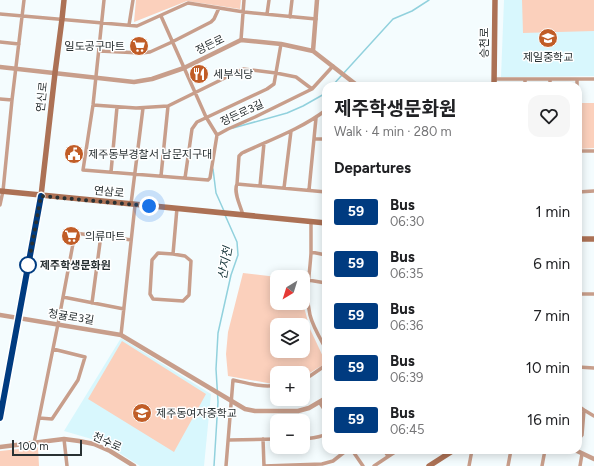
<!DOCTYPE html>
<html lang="en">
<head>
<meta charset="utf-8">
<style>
	:root { --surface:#fff; --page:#f6f6f6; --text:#202124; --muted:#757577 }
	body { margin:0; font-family:Figtree,"Noto Sans KR",sans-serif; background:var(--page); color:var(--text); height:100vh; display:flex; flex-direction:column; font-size:15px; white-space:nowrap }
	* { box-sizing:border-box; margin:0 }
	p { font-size:13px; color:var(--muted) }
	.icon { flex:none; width:22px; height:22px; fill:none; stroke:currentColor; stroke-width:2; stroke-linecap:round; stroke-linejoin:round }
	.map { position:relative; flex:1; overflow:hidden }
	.side { position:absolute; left:322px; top:82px; width:260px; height:372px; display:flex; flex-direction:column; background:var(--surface); border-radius:12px; box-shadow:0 2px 10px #0003 }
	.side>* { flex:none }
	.badge { padding:0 8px; border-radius:3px; font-size:14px; line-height:26px }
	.needle { width:26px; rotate:218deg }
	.fabs { position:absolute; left:270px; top:270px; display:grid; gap:8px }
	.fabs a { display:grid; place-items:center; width:40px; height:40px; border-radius:8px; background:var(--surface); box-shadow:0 2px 10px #0003; font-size:20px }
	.scale { position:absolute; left:12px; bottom:10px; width:70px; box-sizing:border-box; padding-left:4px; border:2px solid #293133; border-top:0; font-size:11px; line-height:14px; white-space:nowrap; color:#293133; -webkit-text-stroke:3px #fff; paint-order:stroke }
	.you { position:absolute; width:20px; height:20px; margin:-10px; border:3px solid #fff; border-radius:50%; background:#1a73e8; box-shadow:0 0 0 6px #1a73e833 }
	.map>.badge { position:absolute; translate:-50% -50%; box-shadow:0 0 0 2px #fff }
	h2 { padding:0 12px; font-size:15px; line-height:36px }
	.round { display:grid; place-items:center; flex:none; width:42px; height:42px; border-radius:12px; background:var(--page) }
	.head { display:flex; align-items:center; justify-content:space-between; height:68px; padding:0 12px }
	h1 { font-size:19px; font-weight:700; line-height:30px }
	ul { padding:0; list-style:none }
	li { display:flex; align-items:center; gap:12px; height:52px; padding:0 12px }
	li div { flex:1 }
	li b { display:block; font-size:15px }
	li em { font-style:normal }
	li .badge { min-width:44px; font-weight:700; text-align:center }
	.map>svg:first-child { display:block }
</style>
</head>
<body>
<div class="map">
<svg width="594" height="466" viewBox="0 0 594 466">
	<rect width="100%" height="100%" fill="#f4fcfe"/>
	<path fill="#d8f7fd" d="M 504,0 L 594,0 L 594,76 L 501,77 Z
		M 121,338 L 211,394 L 204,466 L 140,466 L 102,442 L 64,431 Z"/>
	<path fill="#fbd0bc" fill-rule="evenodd" d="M 136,0 L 241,0 L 240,9 L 187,1 L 134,22 Z
		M 522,0 L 594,0 L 594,31 L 523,33 Z
		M 578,103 L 594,103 L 594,148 L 578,149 Z
		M 243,273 L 277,277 L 277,303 L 303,303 L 303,279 L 304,307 L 310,329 L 326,363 L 303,377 L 303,373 L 277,373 L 277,383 L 273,384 L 228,376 L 226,354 L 228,332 ZM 277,325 L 303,325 L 303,351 L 277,351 Z
		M 122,341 L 206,394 L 174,452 L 88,399 Z
		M 38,447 L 39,466 L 0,466 L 0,451 Z"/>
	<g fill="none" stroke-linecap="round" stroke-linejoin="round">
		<path stroke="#91d1dd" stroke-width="1.5" d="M 332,86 L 393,19 L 412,11 L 429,0
			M 233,128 L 287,113 L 303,106 L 326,93
			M 213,169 L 216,193 L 224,211
			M 214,466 L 218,402 L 216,369 L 218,333 L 231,275 L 238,255 L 237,242 L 225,215"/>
		<path stroke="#c89e8b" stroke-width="3.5" d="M 104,0 L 93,105 L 83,170 L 208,180 L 210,178 L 217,135 L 228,129 L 255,117 L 312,89 L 333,66
			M 0,14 L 137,26 L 188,3 L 244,12 L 316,19
			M 267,14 L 269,0
			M 161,16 L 206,117 L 217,135
			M 290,17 L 292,0
			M 129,25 L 133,0
			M 241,40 L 244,0
			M 0,42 L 19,44
			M 99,51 L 141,53 L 150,52 L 172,42 L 211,22 L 214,19 L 219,8
			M 494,79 L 594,79
			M 550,79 L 550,86
			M 577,79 L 577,86
			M 525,86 L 525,79
			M 0,99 L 12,100
			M 93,105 L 136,108 L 168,106 L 243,69 L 276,73 L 296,77 L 312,89
			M 326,110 C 301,129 270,140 242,153 L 239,156 L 237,184 L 326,192
			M 314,139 L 326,139
			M 578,151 L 594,151
			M 111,172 L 117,107
			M 161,176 L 168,106
			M 185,178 L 192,129 L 197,122 L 267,89 L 274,84 L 281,44
			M 237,184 C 233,192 241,207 243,215
			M 260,186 L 264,143
			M 284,188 L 291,131
			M 309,190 L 316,118
			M 578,192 L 594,191
			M 131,204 L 143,108
			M 0,205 L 3,191 L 12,100 L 24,0
			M 311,222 C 311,232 311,242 311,253 C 310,273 305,295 310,315 C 313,327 320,338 326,349
			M 311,252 L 326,255
			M 173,254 L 185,256 L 191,261 L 189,295 L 183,301 L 153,299 L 150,294 L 152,260 L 158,253 L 173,254 L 177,208
			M 308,280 L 326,283
			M 578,294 L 594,294
			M 63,297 L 124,309
			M 92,303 L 101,235
			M 121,335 L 135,205
			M 578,367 L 594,368
			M 303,380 L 310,376 L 326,365
			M 320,403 L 326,412
			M 578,406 L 584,410 L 594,416
			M 39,418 L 52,419 L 78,380 L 85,357 L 53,349
			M 64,439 L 67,466
			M 263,439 L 264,466 L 322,464 L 333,461 L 347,450
			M 303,439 C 311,438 319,438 326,434
			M 229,440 L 277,439
			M 578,440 L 582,435 L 584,410
			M 34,443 L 58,324 L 75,233 L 97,236 L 101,235 L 131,240
			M 352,450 L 363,466
			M 384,450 L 388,456
			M 226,466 L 233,380 C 247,383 263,388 277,385
			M 374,466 L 398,450
			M 469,466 L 472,450
			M 508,466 L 511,450
			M 542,466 L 545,450
			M 580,466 L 582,454"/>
		<path stroke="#c89e8b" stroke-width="4.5" d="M 313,51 L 317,0
			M 0,67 L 134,82 L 152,79 L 184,68 L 241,40 L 281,44 L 313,51 L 358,86
			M 0,315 L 121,335 L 245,409 L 255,411 L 298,411 L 309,408 L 326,398
			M 0,447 L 64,439 L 79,441 L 94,444 L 110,451 L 134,466
			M 575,450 L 594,459"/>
		<path stroke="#ac7155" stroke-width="5.5" d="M 494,86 L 495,0
			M 0,191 L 326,223
			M 578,239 L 594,239
			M 0,418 L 41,196 L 55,73 L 62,19 L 64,0
			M 429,466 L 454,450"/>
	</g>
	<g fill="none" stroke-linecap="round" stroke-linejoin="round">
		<g stroke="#fff" stroke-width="9">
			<path id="line" d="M 0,418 L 41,196"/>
		</g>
		<use href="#line" stroke="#003b80" stroke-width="6"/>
		<path stroke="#293133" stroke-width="4" stroke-dasharray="0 7.2" d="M 28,265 L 27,272 L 41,196 L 149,206"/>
	</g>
	<defs>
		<g id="school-disc" transform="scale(1)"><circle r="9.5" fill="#c15d27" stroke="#fff"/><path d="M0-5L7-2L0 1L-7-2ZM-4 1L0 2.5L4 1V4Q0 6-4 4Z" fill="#fff"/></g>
		<g id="supermarket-disc" transform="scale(1)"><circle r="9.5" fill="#c15d27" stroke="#fff"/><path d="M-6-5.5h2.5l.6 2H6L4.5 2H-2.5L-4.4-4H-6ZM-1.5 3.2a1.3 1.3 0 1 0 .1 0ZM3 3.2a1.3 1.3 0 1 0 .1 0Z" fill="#fff"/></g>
		<g id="restaurant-disc" transform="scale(1)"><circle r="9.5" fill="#c15d27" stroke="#fff"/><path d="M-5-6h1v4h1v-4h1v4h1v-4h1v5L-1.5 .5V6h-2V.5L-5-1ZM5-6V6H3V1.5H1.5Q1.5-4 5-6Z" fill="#fff"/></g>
		<g id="civic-disc" transform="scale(1)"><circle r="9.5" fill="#c15d27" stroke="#fff"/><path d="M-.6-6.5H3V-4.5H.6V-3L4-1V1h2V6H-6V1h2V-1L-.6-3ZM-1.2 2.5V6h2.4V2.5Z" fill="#fff"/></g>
	</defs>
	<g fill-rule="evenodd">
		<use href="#school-disc" x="548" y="38"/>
		<use href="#supermarket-disc" x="139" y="46"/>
		<use href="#restaurant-disc" x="199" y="74"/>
		<use href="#civic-disc" x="74" y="154"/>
		<use href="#supermarket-disc" x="71" y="236"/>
		<use href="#school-disc" x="142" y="413"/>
	</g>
	<circle fill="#fff" stroke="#003b80" stroke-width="2" cx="28" cy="265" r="8"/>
	<g text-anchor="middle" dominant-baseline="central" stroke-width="3" stroke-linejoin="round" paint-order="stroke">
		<g font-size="11" fill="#293133" stroke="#fff">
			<text transform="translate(484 43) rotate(-90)">승천로</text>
			<text transform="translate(210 45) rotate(-26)">정든로</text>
			<text transform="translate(42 97) rotate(-84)">연신로</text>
			<text transform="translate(242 113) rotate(-25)">정든로3길</text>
			<text transform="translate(109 192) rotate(6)">연삼로</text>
			<text transform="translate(71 317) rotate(9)">청귤로3길</text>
			<text transform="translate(107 442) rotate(24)">천수로</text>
		</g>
		<g font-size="11" fill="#293133" stroke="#fff" text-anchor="start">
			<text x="125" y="46" text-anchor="end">일도공구마트</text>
			<text x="548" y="57" text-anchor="middle">제일중학교</text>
			<text x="213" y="74">세부식당</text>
			<text x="88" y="154">제주동부경찰서 남문지구대</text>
			<text x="85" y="236">의류마트</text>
			<text x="156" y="413">제주동여자중학교</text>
		</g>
		<g font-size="11" font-weight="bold" fill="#293133" stroke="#fff" text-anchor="start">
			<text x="40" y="265">제주학생문화원</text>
		</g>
		<g font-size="12" font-style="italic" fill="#123237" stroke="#fff">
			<text transform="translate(225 263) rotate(-80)">산지천</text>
		</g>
	</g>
</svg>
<div class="fabs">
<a><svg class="needle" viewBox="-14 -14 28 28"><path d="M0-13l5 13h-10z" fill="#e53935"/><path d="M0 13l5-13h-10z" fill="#757577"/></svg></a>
<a><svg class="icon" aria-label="layers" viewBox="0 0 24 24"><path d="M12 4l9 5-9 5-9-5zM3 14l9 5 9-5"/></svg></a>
<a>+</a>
<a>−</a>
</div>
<div class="scale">100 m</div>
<div class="you" style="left:149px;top:206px"></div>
<section class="side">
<div class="head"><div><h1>제주학생문화원</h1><p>Walk · 4 min · 280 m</p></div><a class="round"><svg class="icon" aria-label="heart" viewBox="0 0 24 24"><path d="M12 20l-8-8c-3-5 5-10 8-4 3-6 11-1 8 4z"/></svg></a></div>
<h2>Departures</h2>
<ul>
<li><span class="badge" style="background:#003b80;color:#fff">59</span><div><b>Bus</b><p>06:30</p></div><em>1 min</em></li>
<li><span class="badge" style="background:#003b80;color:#fff">59</span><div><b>Bus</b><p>06:35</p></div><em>6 min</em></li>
<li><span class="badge" style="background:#003b80;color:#fff">59</span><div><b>Bus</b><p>06:36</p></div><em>7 min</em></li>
<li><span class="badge" style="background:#003b80;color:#fff">59</span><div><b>Bus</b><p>06:39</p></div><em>10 min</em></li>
<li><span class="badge" style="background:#003b80;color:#fff">59</span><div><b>Bus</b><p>06:45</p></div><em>16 min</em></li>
</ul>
</section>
</div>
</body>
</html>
